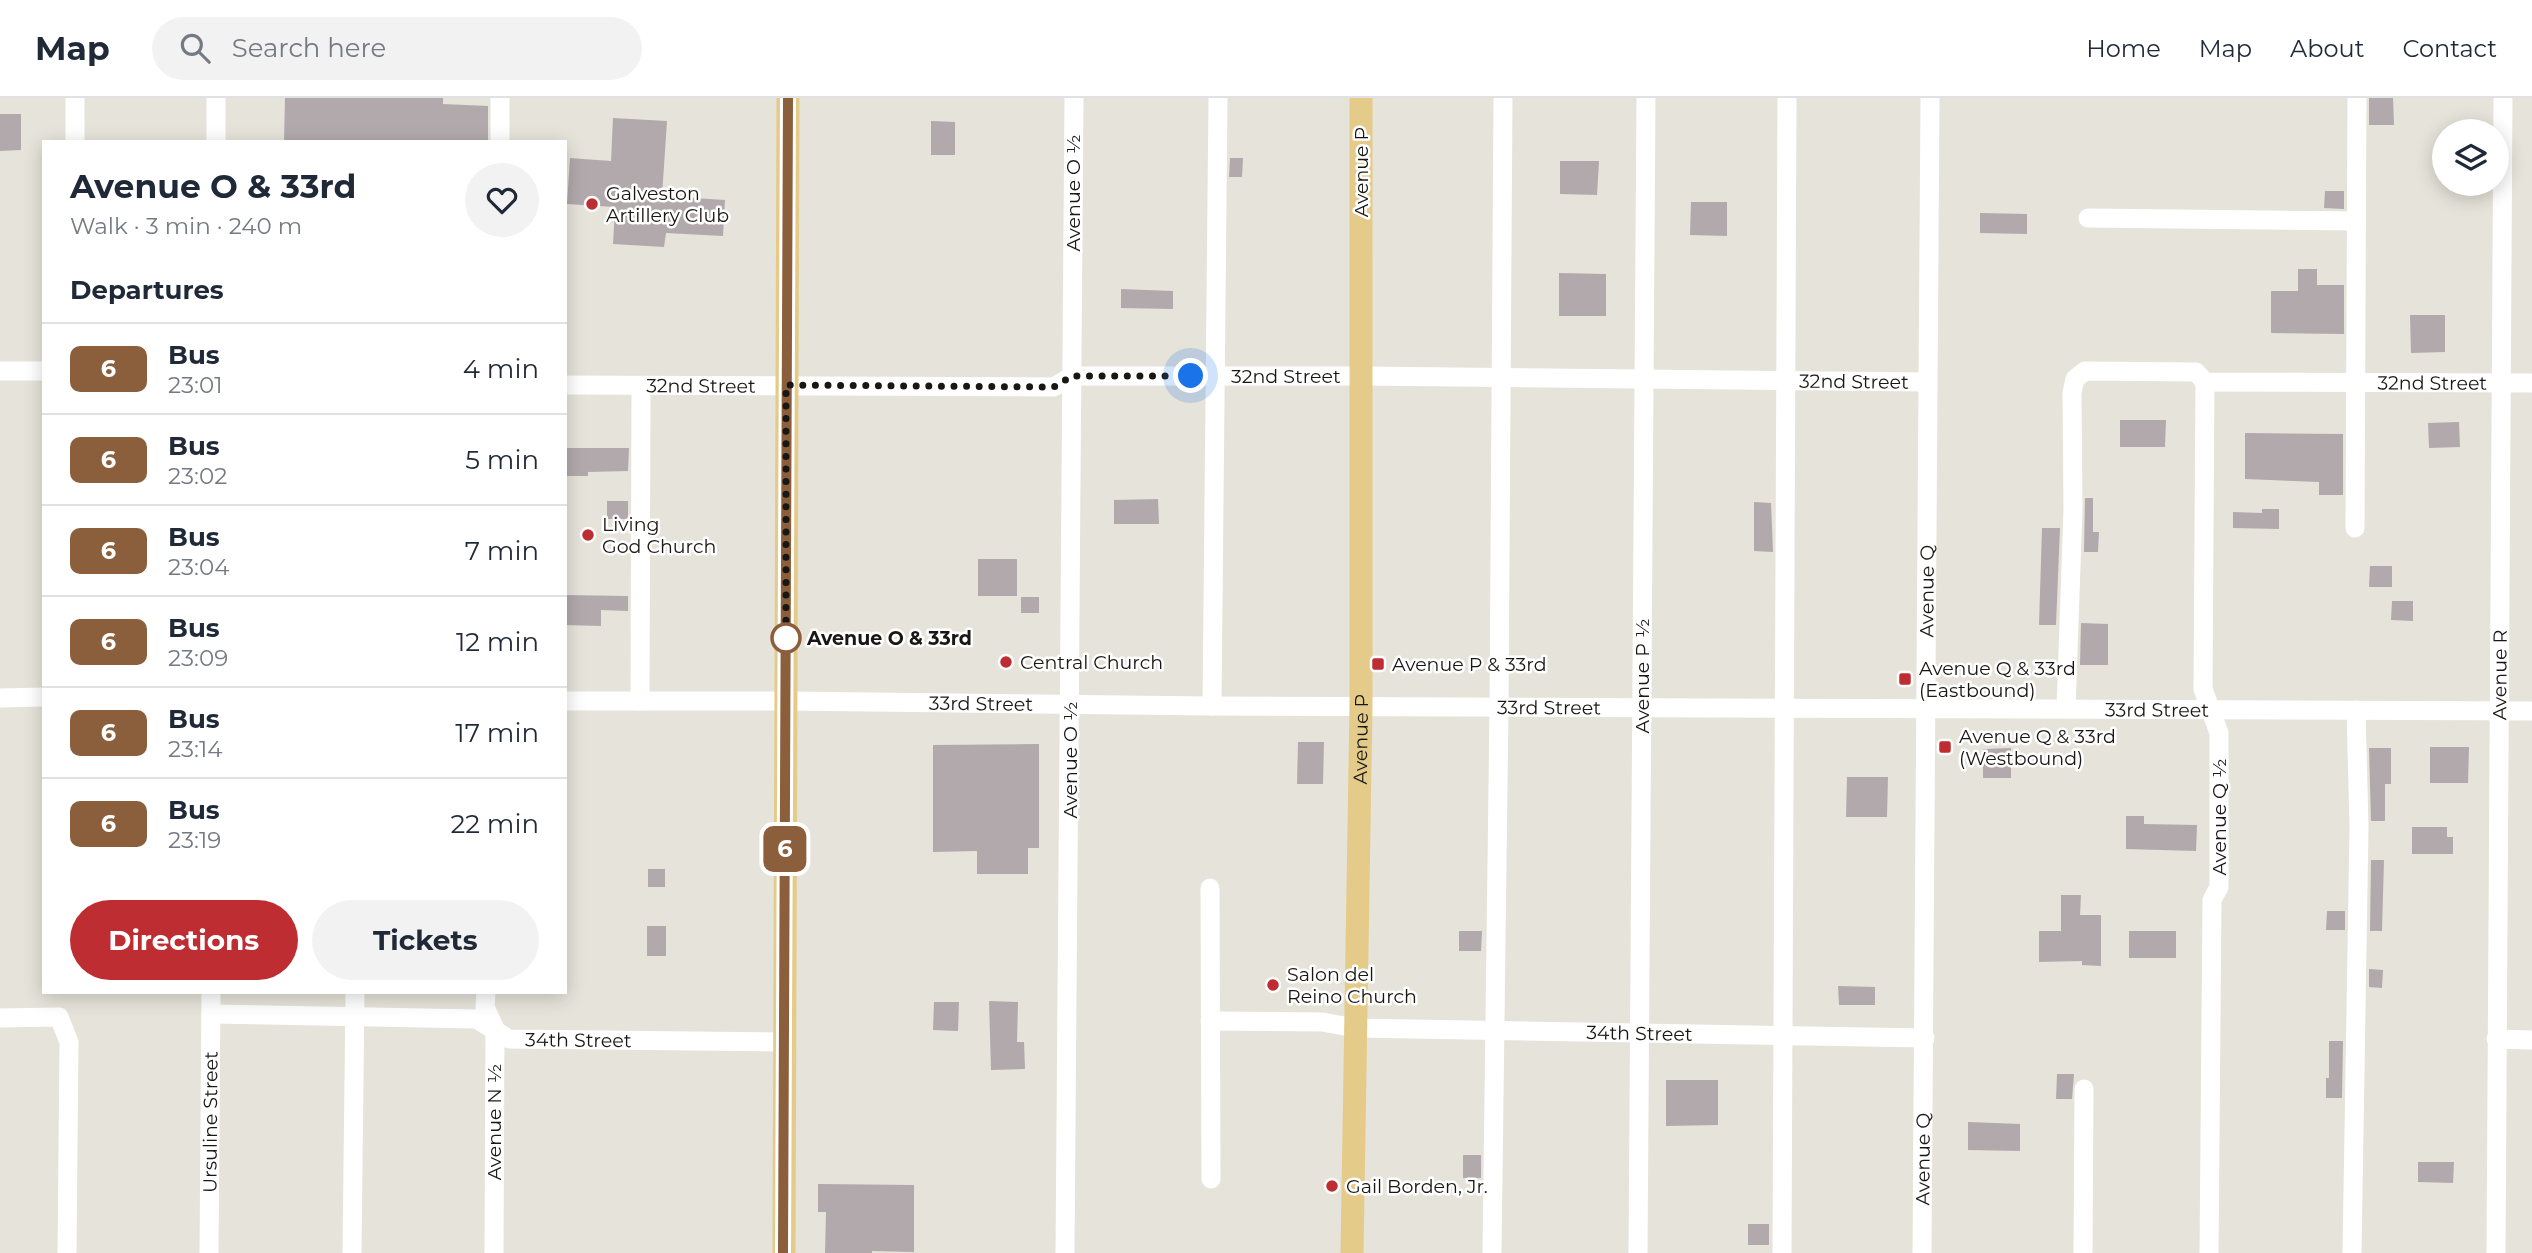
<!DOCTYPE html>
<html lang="en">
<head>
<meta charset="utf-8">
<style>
	:root { --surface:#fff; --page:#f2f2f3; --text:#1f2937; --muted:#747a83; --line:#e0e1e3; --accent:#bd2d32 }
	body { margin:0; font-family:Montserrat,sans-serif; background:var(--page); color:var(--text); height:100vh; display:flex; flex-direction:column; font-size:26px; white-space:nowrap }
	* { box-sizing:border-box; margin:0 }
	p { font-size:23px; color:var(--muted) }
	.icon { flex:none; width:38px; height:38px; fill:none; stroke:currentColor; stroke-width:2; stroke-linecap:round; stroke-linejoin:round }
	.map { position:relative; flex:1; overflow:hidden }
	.details { position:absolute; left:42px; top:42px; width:525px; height:854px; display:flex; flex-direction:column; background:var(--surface); border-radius:0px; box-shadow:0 4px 18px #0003 }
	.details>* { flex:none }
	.badge { padding:0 14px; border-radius:10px; font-size:24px; line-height:46px }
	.controls { position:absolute; left:2432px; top:21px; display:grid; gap:14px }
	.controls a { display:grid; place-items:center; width:77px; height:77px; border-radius:50%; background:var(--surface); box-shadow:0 4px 18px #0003; font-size:35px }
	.you { position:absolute; width:35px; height:35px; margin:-18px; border:5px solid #fff; border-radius:50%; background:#1a73e8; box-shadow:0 0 0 10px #1a73e833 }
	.map>.badge { position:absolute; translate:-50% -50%; box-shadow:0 0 0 4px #fff }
	h2 { padding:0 28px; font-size:26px; line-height:63px }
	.round { display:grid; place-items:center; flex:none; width:74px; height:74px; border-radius:37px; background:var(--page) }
	.headline { display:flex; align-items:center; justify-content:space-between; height:119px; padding:0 28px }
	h1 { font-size:33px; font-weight:700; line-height:52px }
	.primary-button { display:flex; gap:14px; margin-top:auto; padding:14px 28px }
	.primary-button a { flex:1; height:80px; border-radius:42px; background:var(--accent); color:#fff; font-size:28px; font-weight:700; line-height:80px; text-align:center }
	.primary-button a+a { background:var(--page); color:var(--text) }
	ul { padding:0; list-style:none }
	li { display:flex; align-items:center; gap:21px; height:91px; padding:0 28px; border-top:2px solid var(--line) }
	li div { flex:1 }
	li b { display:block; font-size:26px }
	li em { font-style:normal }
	li .badge { min-width:77px; font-weight:700; text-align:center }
	header { display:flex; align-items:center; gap:42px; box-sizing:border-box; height:98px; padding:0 35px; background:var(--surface); border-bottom:2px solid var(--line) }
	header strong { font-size:33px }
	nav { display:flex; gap:38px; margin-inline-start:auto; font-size:24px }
	.search { width:490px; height:63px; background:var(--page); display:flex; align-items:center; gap:18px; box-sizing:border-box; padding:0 24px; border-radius:38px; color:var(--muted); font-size:26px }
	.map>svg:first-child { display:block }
</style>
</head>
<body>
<header>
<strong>Map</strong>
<div class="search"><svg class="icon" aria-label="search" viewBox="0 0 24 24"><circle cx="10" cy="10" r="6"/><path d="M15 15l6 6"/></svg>Search here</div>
<nav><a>Home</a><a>Map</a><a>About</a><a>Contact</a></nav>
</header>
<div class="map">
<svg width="2532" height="1155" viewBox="0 0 2532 1155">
	<rect width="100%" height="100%" fill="#e6e3da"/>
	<path fill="#b2a9ac" d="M 285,0 L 443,0 L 443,6 L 488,8 L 488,44 L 284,44 Z
		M 2369,0 L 2393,0 L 2394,27 L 2369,27 Z
		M 0,16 L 21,16 L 21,52 L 0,53 Z
		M 613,20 L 667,23 L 662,98 L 725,102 L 723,138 L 666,135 L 664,149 L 613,146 L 615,109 L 567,106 L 570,60 L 611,63 Z
		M 931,23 L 955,24 L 955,57 L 931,57 Z
		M 1230,60 L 1243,60 L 1242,79 L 1229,79 Z
		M 1560,63 L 1599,63 L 1597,97 L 1560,96 Z
		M 2325,93 L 2344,93 L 2344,111 L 2324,110 Z
		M 1691,104 L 1727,104 L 1727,138 L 1690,137 Z
		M 1980,115 L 2027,116 L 2027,136 L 1980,135 Z
		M 2298,171 L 2317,171 L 2317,187 L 2344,187 L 2344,236 L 2271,235 L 2271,193 L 2298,193 Z
		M 1559,175 L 1606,176 L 1606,218 L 1559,218 Z
		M 1121,191 L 1173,193 L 1173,211 L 1121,210 Z
		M 2410,217 L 2445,217 L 2445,254 L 2411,255 Z
		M 2120,322 L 2166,322 L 2165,349 L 2120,349 Z
		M 2459,324 L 2460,349 L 2429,350 L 2428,325 Z
		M 2245,335 L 2343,336 L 2343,397 L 2319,397 L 2319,384 L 2245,381 Z
		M 565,350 L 629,350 L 628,373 L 588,374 L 588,378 L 565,378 Z
		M 2085,400 L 2093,400 L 2093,434 L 2099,434 L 2098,454 L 2084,454 Z
		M 1158,401 L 1159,426 L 1114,426 L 1114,402 Z
		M 607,403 L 628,403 L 628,421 L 607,421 Z
		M 1754,404 L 1771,405 L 1773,454 L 1754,453 Z
		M 2262,411 L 2279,411 L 2279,431 L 2233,430 L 2233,414 L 2262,415 Z
		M 2042,430 L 2060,430 L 2056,527 L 2039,527 Z
		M 978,461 L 1017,461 L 1017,498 L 978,498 Z
		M 2370,468 L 2392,468 L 2392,489 L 2369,489 Z
		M 565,497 L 628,498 L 628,513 L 601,512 L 601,528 L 565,527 Z
		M 1021,499 L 1039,499 L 1039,515 L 1021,515 Z
		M 2392,503 L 2413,503 L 2413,523 L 2391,522 Z
		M 2081,525 L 2108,526 L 2108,567 L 2080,567 Z
		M 1298,644 L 1324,644 L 1323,686 L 1297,686 Z
		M 1039,646 L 1039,750 L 1028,750 L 1028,776 L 977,776 L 977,753 L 933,754 L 933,647 Z
		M 2430,649 L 2469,649 L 2468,685 L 2430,685 Z
		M 2011,650 L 2011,680 L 1983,680 L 1983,651 Z
		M 2369,650 L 2391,650 L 2391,686 L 2385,686 L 2385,723 L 2371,723 Z
		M 1847,679 L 1888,679 L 1887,719 L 1846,719 Z
		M 2126,718 L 2144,718 L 2144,726 L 2197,727 L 2196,753 L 2126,751 Z
		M 2412,729 L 2447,729 L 2447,739 L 2453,739 L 2453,756 L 2412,756 Z
		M 2371,762 L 2384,762 L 2382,833 L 2370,833 Z
		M 648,771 L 665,771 L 665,789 L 648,789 Z
		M 2061,797 L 2081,797 L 2080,817 L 2101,817 L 2101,868 L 2082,867 L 2082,863 L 2039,864 L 2039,833 L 2061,833 Z
		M 2327,813 L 2345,813 L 2345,832 L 2326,832 Z
		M 647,828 L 666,828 L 666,858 L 647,858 Z
		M 1459,833 L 1482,833 L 1481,853 L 1459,853 Z
		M 2129,833 L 2176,833 L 2176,860 L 2129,860 Z
		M 2369,871 L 2383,872 L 2382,890 L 2369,889 Z
		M 1838,888 L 1875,889 L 1875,907 L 1839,907 Z
		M 989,903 L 1018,904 L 1017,944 L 1024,944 L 1025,971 L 991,972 Z
		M 934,904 L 959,904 L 958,933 L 933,932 Z
		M 2329,943 L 2343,943 L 2342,1000 L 2326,1000 L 2326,980 L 2329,980 Z
		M 2057,976 L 2074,976 L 2072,1001 L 2056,1001 Z
		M 1666,982 L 1718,982 L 1718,1027 L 1666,1028 Z
		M 1968,1024 L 2020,1026 L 2020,1053 L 1968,1052 Z
		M 1463,1057 L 1481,1057 L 1481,1080 L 1463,1080 Z
		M 2418,1064 L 2454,1064 L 2453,1085 L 2418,1084 Z
		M 818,1086 L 914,1087 L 914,1154 L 872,1153 L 872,1155 L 825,1155 L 826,1114 L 818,1114 Z
		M 1748,1126 L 1769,1126 L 1769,1147 L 1748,1147 Z"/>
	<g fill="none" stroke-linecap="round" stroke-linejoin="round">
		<g stroke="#fff" stroke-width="19">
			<path d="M 75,44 L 75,0"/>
			<path d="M 216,44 L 216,0"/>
			<path d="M 500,44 L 500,0"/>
			<path d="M 2088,120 L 2356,123"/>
			<path d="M 0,273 L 44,273"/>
			<path d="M 2205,284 L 2203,591 L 2219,635 L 2219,789 L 2212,802 L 2209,1155"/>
			<path id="s1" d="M 565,287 L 1054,289 L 1072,278 L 1361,278 L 1928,284"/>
			<path d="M 2355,430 L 2357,0"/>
			<path d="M 0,600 L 44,599"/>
			<path id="s2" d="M 565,603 L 786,603 L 1212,608 L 2532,613"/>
			<path d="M 640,603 L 641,288"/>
			<path d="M 1212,608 L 1218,0"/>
			<path id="s3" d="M 2066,611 L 2073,411 L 2072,295 L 2075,281 L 2085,273 L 2196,274 L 2205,284 L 2532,285"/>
			<path d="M 1210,790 L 1211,1081"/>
			<path d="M 486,894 L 485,909 L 495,931 L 494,1155"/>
			<path id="s4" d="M 211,916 L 476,921 L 509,941 L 783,944"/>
			<path d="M 0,920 L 59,919 L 69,944 L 67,1155"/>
			<path id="s5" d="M 1210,923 L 1322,924 L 1355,930 L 1925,940"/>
			<path d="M 2496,941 L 2532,942"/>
			<path id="s6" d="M 209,1155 L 211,894"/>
			<path d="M 352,1155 L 355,894"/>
			<path d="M 1065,1155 L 1074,0"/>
			<path d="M 1492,1155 L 1499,609 L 1503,0"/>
			<path d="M 1638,1155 L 1646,0"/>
			<path d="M 1782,1155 L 1787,0"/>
			<path id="s7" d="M 1922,1155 L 1930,0"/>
			<path d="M 2083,1155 L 2084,991"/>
			<path d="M 2352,1155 L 2359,729 L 2356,612"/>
			<path id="s8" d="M 2496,1155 L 2503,0"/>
		</g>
		<g stroke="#e5cb89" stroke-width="23">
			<path d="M 784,1155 L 788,0"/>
			<path id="s9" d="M 1352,1155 L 1361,608 L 1361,0"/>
		</g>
	</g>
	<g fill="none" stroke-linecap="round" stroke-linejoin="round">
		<g stroke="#fff" stroke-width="16">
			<path id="line" d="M 783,1155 L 788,0"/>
		</g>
		<use href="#line" stroke="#8b5e3c" stroke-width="10"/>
		<path stroke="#181714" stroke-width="7" stroke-dasharray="0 12.6" d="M 786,540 L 786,550 L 786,287 L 1054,289 L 1072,278 L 1191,278"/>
	</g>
	<g fill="#bd2d32" stroke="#fff" stroke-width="2.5">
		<circle cx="592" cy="106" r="7"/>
		<circle cx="588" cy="437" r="7"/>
		<circle cx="1006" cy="564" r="7"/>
		<rect x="1371" y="559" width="14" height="14" rx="3.5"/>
		<rect x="1898" y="574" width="14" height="14" rx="3.5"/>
		<rect x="1938" y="642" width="14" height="14" rx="3.5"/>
		<circle cx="1273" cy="887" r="7"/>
		<circle cx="1332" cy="1088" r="7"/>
	</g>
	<circle fill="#fff" stroke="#8b5e3c" stroke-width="3.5" cx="786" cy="540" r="14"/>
	<g text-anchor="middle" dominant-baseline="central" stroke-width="5" stroke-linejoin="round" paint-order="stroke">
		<g font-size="19" fill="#181714" stroke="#fff">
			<text transform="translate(1361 74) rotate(-90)">Avenue P</text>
			<text transform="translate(1073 95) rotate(-90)">Avenue O ½</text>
			<text stroke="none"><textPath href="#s1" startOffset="724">32nd Street</textPath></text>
			<text stroke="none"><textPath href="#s1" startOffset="1292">32nd Street</textPath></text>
			<text stroke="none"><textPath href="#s3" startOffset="695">32nd Street</textPath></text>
			<text stroke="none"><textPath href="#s1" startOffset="136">32nd Street</textPath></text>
			<text stroke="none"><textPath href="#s7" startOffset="662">Avenue Q</textPath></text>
			<text stroke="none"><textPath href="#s8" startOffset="578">Avenue R</textPath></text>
			<text transform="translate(1642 578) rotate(-90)">Avenue P ½</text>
			<text stroke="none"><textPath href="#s2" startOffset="416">33rd Street</textPath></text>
			<text stroke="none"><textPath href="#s2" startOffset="984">33rd Street</textPath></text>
			<text stroke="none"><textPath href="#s2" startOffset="1592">33rd Street</textPath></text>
			<text stroke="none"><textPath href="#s9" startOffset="514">Avenue P</textPath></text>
			<text transform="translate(1070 662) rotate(-90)">Avenue O ½</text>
			<text transform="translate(2219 719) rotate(-90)">Avenue Q ½</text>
			<text stroke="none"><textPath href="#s5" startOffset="430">34th Street</textPath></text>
			<text stroke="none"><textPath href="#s4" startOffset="373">34th Street</textPath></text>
			<text transform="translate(494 1024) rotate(-90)">Avenue N ½</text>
			<text stroke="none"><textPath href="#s6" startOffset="131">Ursuline Street</textPath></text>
			<text stroke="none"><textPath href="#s7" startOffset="94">Avenue Q</textPath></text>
		</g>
		<g font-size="19" fill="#181714" stroke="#fff" text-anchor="start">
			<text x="606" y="95">Galveston<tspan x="606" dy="22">Artillery Club</tspan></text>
			<text x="602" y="426">Living<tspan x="602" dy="22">God Church</tspan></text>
			<text x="1020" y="564">Central Church</text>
			<text x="1392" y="566">Avenue P &amp; 33rd</text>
			<text x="1919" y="570">Avenue Q &amp; 33rd<tspan x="1919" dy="22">(Eastbound)</tspan></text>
			<text x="1959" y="638">Avenue Q &amp; 33rd<tspan x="1959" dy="22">(Westbound)</tspan></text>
			<text x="1287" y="876">Salon del<tspan x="1287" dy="22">Reino Church</tspan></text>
			<text x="1346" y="1088">Gail Borden, Jr.</text>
		</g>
		<g font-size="19" font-weight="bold" fill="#181714" stroke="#fff" text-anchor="start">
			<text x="807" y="540">Avenue O &amp; 33rd</text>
		</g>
	</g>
</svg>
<div class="controls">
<a><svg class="icon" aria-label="layers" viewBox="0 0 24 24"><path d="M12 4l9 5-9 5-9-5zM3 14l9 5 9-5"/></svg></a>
</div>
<div class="you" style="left:1191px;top:278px"></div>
<b class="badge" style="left:785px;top:751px;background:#8b5e3c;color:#fff">6</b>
<section class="details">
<div class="headline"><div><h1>Avenue O &amp; 33rd</h1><p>Walk · 3 min · 240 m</p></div><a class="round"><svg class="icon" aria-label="heart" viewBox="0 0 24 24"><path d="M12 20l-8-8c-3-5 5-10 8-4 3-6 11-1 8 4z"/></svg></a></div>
<h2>Departures</h2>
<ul>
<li><span class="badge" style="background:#8b5e3c;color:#fff">6</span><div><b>Bus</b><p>23:01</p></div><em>4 min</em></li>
<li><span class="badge" style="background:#8b5e3c;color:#fff">6</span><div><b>Bus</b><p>23:02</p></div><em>5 min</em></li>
<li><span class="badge" style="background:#8b5e3c;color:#fff">6</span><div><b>Bus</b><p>23:04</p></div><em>7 min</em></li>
<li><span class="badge" style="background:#8b5e3c;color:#fff">6</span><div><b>Bus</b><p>23:09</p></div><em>12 min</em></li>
<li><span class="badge" style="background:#8b5e3c;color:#fff">6</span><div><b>Bus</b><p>23:14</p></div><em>17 min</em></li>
<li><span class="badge" style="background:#8b5e3c;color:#fff">6</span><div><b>Bus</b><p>23:19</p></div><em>22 min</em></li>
</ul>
<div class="primary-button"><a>Directions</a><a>Tickets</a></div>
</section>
</div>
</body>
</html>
